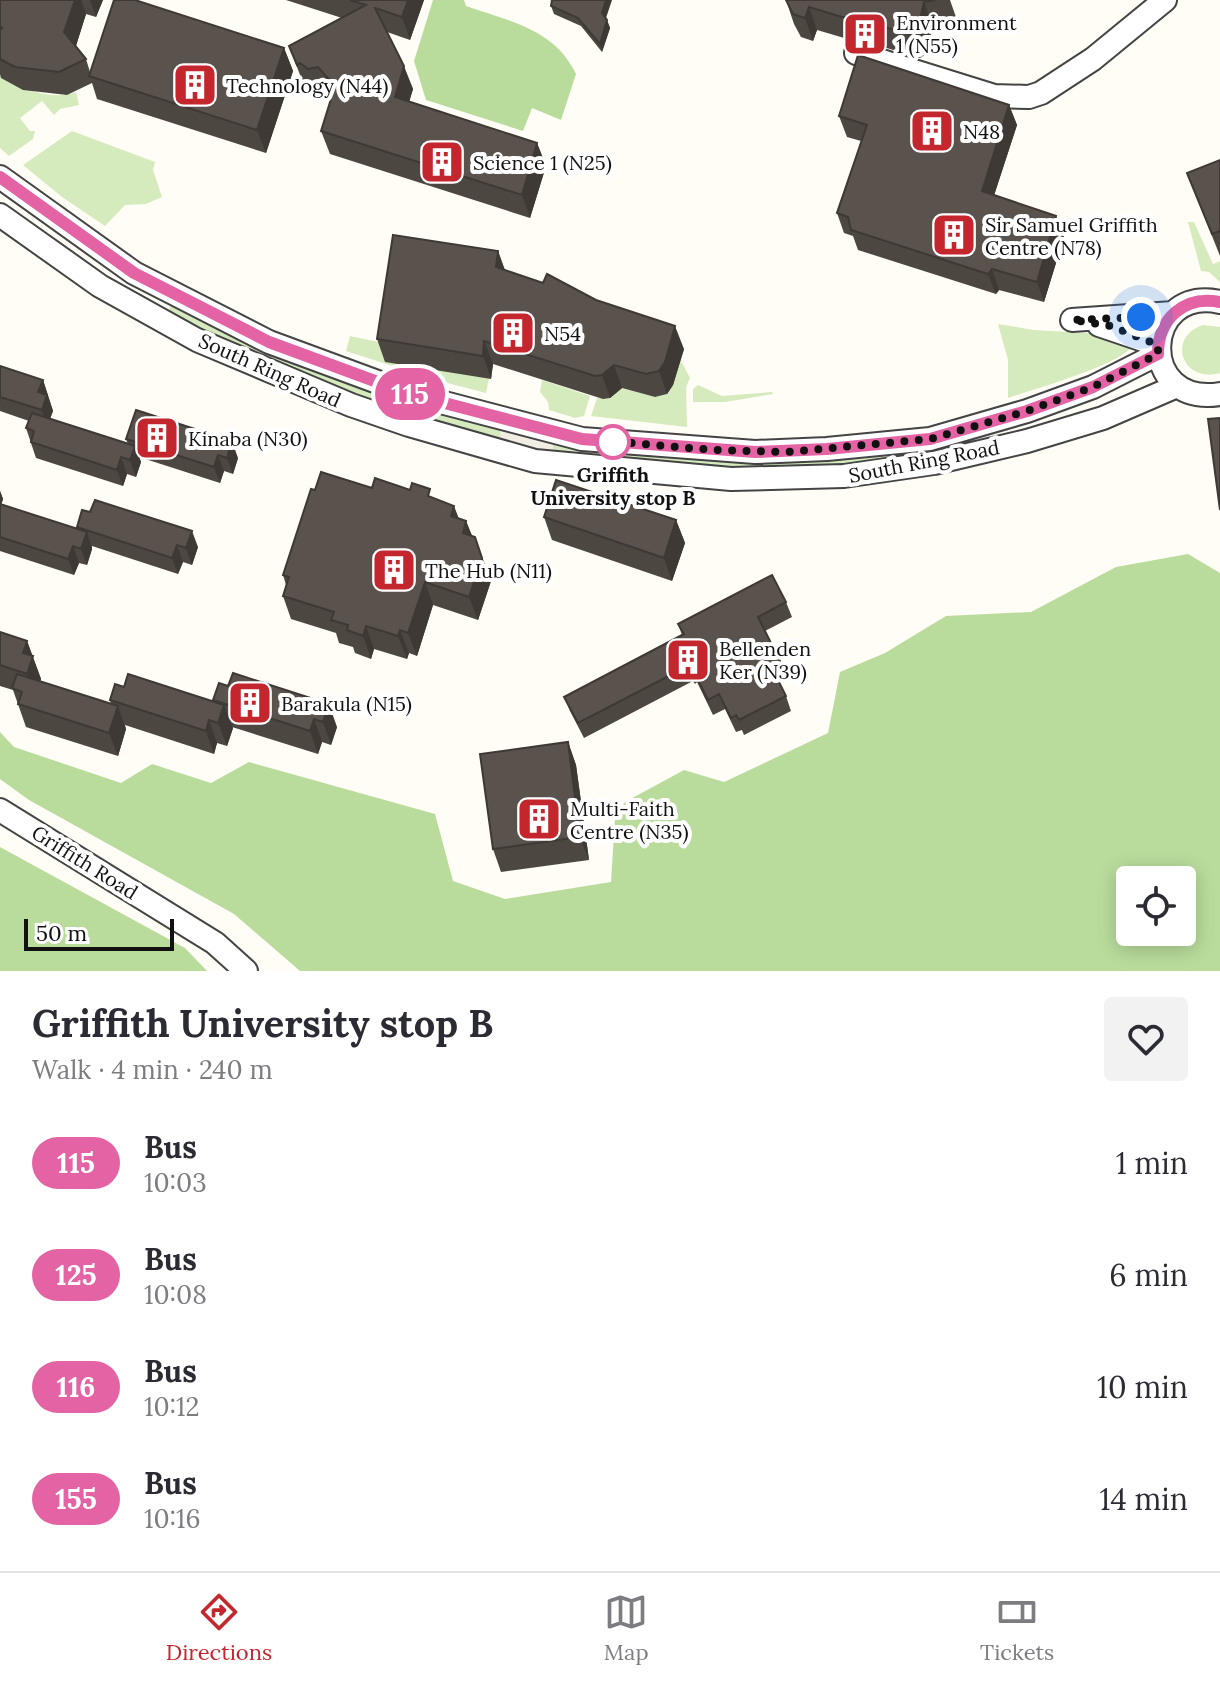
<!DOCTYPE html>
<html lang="en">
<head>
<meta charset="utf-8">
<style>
	:root { --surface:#fff; --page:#f2f2f3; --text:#2b2b33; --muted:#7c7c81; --line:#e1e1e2; --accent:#c4262e }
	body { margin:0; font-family:Lora,serif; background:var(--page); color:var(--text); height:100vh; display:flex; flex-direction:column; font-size:30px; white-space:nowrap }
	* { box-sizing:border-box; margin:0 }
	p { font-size:26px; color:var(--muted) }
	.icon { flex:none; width:44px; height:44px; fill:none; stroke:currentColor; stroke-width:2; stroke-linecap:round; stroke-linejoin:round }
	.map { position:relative; height:971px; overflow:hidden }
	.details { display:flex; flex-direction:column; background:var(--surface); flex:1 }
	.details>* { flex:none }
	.badge { padding:0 16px; border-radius:26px; font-size:28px; line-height:52px }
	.controls { position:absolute; left:1116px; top:866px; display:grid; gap:16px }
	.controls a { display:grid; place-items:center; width:80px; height:80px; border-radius:8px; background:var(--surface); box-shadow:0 4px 20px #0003; font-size:40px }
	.scale { position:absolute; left:24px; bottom:20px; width:150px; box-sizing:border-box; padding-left:8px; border:4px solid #111; border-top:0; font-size:22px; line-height:28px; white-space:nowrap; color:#111; -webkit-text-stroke:6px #fff; paint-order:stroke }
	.you { position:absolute; width:40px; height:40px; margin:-20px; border:6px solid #fff; border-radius:50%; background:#1a73e8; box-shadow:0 0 0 12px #1a73e833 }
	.map>.badge { position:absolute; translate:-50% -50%; box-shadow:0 0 0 4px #fff }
	.round { display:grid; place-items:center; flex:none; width:84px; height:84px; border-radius:8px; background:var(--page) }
	.overview { display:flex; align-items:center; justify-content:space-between; height:136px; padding:0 32px }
	h1 { font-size:38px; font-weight:800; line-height:60px }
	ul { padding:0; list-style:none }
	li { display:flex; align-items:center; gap:24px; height:112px; padding:0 32px }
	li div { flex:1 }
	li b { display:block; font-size:30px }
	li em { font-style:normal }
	li .badge { min-width:88px; font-weight:700; text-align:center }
	.tab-bar { display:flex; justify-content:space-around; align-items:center; height:112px; border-top:2px solid var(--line); background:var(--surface); font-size:22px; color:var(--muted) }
	.tab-bar a { display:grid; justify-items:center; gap:4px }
	.tab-bar .current { color:var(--accent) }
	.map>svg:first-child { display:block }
</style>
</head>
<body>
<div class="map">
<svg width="1220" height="971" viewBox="0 0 1220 971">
	<rect width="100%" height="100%" fill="#fffdf5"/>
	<path fill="#d5ebbd" d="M 0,50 L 2,78 C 22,89 53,101 76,92 L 79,105 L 60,109 L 54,115 L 42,101 L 20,118 L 30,131 L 35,131 L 33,139 L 9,156 L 0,148 Z
		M 72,131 L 155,162 L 153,170 L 162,197 L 146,204 L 125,205 L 105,226 L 62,197 L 23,165 Z
		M 1188,222 L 1194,222 L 1213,264 L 1220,261 L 1220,282 L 1209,272 L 1201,271 Z
		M 174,304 L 500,428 L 501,436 L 499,439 L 415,417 L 260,360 L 167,313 L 171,305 Z
		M 998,324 L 1034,330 L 1105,334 L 1132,346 C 1122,364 1032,390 1008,398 L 1008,360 Z
		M 1203,325 L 1220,327 L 1220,373 C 1182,384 1166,337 1203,325 Z
		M 350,336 L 388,344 L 489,378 L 486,393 L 436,380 L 346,351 Z
		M 681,361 L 690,378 L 686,387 L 687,427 L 591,416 L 597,398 L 610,398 L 621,388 L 655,397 L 667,394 Z
		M 542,380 L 590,396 L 584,416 L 575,418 L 549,410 L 548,402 L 540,392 Z
		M 698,385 L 722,396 L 772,392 L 773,394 L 725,402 L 693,402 L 693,389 Z
		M 554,439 L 601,446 L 949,439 L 952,451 C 912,456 872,463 831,467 C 738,476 644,463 552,451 Z"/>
	<path fill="#b9dc9c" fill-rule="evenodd" d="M 433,0 L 464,0 L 466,6 C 509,21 555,29 576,74 L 561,120 L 532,108 L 523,131 L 426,100 L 414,61 Z
		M 1188,554 L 1220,573 L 1220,971 L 300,971 L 234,914 L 29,800 L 0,779 L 0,732 L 14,747 L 121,783 L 152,764 L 211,783 L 249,762 L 435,814 L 453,881 L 505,899 L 611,882 L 615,818 L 625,802 L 684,770 L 724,782 L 828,733 L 840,672 L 885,653 L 946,616 L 1031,612 L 1116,567 ZM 1130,880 L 1182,880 L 1182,932 L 1130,932 Z
		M 0,847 L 185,948 L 207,971 L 0,971 Z"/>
	<path fill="#f1ede2" d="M 500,428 L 554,439 L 552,451 L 547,456 L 519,449 L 518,444 L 499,439 L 502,432 Z"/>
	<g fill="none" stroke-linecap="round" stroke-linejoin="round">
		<g stroke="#444" stroke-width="26">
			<path id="minor" d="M 856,53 L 994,96 L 1029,97 L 1041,93 L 1093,59 L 1165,0
				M 0,177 L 134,273 L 269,342 L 410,394 L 582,439 L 755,452 L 827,449 L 930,439 L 1027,411 L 1093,387 L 1158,354
				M 0,215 L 100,286 L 197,340 L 351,405 L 409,425 L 535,461 L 731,479 L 844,476 L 934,463 L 1027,441 L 1103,418 L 1177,386
				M 1220,302 C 1142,285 1136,407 1220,394
				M 1072,320 L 1173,313
				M 1099,325 L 1158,345
				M 0,810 L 215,943 L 246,971"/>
		</g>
		<use href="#minor" stroke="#fff" stroke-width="22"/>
	</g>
	<path fill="#4d4742" d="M 0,0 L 103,0 L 96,17 L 86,14 L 76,46 L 86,59 L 90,72 L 284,48 L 293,71 L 266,153 L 97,99 L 92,83 L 67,95 L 23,90 L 1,78 L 0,74 Z
		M 286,0 L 424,0 L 410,40 L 387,32 L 413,89 L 409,101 L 537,143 L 546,166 L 530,218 L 330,154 L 321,131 L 332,97 L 326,90 L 317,92 L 308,86 L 305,88 L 289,46 L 342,18 Z
		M 786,0 L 950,0 L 957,20 L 933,26 L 925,55 L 920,58 L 860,40 L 851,40 L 817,30 L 813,41 L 801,37 L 794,24 Z
		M 551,6 L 606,18 L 610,28 L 602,52 L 581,26 L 554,14 Z
		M 1009,105 L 1017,125 L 994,195 L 1064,237 L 1044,302 L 999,290 L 996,294 L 858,250 L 853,236 L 844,233 L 837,213 L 861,141 L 847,137 L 839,116 Z
		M 1220,160 L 1220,256 L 1187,173 Z
		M 498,251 L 505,270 L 684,349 L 673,385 L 667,394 L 655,397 L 622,388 L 610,398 L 603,399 L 493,364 L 491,379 L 385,362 L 377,339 Z
		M 0,366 L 43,380 L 53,411 L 50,419 L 128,444 L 126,439 L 238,458 L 233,474 L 224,471 L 220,483 L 139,457 L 141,462 L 136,477 L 127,474 L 123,486 L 36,458 L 26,428 L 29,421 L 0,411 Z
		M 372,488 L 433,498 L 459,519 L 466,521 L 491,581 L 478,620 L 433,605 L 417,656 L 409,653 L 407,659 L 374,649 L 371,659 L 355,653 L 353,647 L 339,643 L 336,633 L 291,619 L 283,596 L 286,585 L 283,575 L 315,490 Z
		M 0,491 L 3,499 L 1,505 L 78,530 L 77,527 L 198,547 L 192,565 L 183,562 L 178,574 L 92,546 L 92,549 L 87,565 L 79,563 L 74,575 L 0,551 Z
		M 544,517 L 676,520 L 685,543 L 672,581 L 552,540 Z
		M 786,602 L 792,617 L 765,631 L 780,661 L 786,676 L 778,680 L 786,696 L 791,711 L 744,735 L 742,730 L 736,732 L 725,709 L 713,715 L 697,682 L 695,684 L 693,681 L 584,738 L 570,711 L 564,697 L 682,635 L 678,624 Z
		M 0,632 L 27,641 L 41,679 L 40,681 L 111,704 L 110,700 L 124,687 L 214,702 L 213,700 L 219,683 L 337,727 L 331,745 L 322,742 L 318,754 L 232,727 L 233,728 L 227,746 L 217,743 L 214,754 L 125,725 L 126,729 L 118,756 L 26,727 L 13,690 L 0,686 Z
		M 568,742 L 576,765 L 589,860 L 501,872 L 493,849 Z"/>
	<path fill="#3f3936" d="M 75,0 L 81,0 L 86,14 L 73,55 L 64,32 Z
		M 90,0 L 103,0 L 96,17 Z
		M 408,0 L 424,0 L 410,40 L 402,17 Z
		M 606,0 L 612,0 L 605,21 L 602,13 Z
		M 924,2 L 933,26 L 925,55 L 917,32 Z
		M 809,7 L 817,30 L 813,41 L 805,18 Z
		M 607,20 L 610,28 L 602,52 L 600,44 Z
		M 284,48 L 293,71 L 266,153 L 257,130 Z
		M 404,66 L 413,89 L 404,120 L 395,97 Z
		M 1009,105 L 1017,125 L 989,211 L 982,191 Z
		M 537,143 L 546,166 L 530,218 L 522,195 Z
		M 1056,216 L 1064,237 L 1044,302 L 1037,282 Z
		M 498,251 L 506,274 L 496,267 Z
		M 992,269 L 999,290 L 996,294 L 988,274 Z
		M 675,326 L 684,349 L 673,385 L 667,394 L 659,371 Z
		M 484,341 L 493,364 L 491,379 L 483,356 Z
		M 614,365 L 622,388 L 610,398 L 602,375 Z
		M 43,380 L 53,411 L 47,426 L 42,410 L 38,392 Z
		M 232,441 L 238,458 L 233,474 L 227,458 Z
		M 135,446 L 141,462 L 136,477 L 130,460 Z
		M 218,455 L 224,471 L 220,483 L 214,467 Z
		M 121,457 L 127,474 L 123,486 L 117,470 Z
		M 0,491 L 3,499 L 0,508 Z
		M 454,506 L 463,529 L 451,516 Z
		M 676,520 L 685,543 L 672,581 L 664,558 Z
		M 466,521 L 475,544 L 463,533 Z
		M 192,531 L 198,547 L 192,565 L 186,548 Z
		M 87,532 L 92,549 L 87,565 L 81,549 Z
		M 475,537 L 491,581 L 478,620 L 469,597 Z
		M 177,545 L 183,562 L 178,574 L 172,558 Z
		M 73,546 L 79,563 L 74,575 L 68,559 Z
		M 425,582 L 433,605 L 417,656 L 408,633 Z
		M 366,626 L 374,649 L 371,659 L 363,636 Z
		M 400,630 L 409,653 L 407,659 L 398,636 Z
		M 27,641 L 41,679 L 35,697 L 27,674 L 23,653 Z
		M 329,704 L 337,727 L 331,745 L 323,722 Z
		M 224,705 L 233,728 L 227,746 L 218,723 Z
		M 118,706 L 126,729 L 118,756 L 109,733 Z
		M 314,719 L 322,742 L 318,754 L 310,731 Z
		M 209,720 L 217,743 L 214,754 L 206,731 Z
		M 568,742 L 576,765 L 589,860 L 580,837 Z"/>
	<path fill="#5a524d" stroke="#3f3936" stroke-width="2" d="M 0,0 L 75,0 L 64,32 L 86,59 L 59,72 L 15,67 L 0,59 L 0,30 L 2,28 L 0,26 Z
		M 114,0 L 135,0 L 284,48 L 257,130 L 89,76 Z
		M 350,0 L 408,0 L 402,17 L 375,8 L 404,66 L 395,97 L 537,143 L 522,195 L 321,131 L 335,86 L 318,67 L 308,69 L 300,63 L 297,65 L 289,46 L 366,5 Z
		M 552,0 L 606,0 L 602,13 L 607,20 L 600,44 L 578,18 L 551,6 Z
		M 786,0 L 935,0 L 924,2 L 917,32 L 911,35 L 852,17 L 842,17 L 809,7 L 805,18 L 793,14 Z
		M 858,55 L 1009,105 L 982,191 L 1056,216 L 1037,282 L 992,269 L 988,274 L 851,230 L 848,217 L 837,213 L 867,125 L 839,116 Z
		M 1220,160 L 1220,231 L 1212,234 L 1187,173 Z
		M 393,235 L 498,251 L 496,267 L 543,283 L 547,274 L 596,300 L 675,326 L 665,362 L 659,371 L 646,374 L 614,365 L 602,375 L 595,376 L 484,341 L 483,356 L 377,339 Z
		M 0,366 L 43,380 L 38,392 L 47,395 L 42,410 L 0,397 Z
		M 136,410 L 232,441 L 227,458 L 218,455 L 214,467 L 126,439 Z
		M 32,413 L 135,446 L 130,460 L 121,457 L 117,470 L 31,442 L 34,431 L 26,428 Z
		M 1220,418 L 1220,510 L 1208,419 Z
		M 321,472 L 372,488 L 375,478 L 410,490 L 412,483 L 430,489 L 428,496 L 454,506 L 451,516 L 466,521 L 463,533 L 475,537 L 482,558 L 469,597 L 425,582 L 408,633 L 400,630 L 398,636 L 366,626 L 363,636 L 347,630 L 348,625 L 331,620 L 334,612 L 283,596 L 289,577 L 283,575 L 311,489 L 315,490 Z
		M 556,480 L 676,520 L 664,558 L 544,517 Z
		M 95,500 L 192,531 L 186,548 L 177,545 L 172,558 L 77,527 L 82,510 L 90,512 Z
		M 0,504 L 87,532 L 81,549 L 73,546 L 68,559 L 0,537 Z
		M 772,575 L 786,602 L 758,617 L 780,661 L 771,666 L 786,696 L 739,720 L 736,715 L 731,718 L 719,694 L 708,700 L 692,668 L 689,669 L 688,666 L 578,723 L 564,697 L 684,634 L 678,624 Z
		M 0,632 L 27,641 L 23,653 L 33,656 L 27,674 L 0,665 Z
		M 233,673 L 329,704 L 323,722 L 314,719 L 310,731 L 213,700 L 219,683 L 228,686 Z
		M 17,674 L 118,706 L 109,733 L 18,704 L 22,692 L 12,688 Z
		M 128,674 L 224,705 L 218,723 L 209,720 L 206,731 L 110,700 L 115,684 L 124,687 Z
		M 568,742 L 580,837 L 493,849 L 480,754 Z"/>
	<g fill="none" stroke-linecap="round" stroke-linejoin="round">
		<g stroke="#fff" stroke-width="18">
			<path id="line" d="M 0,177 L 134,273 L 269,342 L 410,394 L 582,439 L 755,452 L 827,449 L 930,439 L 1027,411 L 1093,387 L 1158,354 C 1158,318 1185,295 1220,302"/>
		</g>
		<use href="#line" stroke="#e463a4" stroke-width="12"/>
		<path stroke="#111" stroke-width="8" stroke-dasharray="0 14.4" d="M 613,442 L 608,441 L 714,450 L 788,452 L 930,439 L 1027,411 L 1093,387 L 1158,354 L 1158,345 L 1111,326 L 1072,320 L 1141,317"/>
	</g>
	<defs>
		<g id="building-square" transform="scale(2.3)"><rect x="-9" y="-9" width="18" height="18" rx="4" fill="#c4262e" stroke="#fff"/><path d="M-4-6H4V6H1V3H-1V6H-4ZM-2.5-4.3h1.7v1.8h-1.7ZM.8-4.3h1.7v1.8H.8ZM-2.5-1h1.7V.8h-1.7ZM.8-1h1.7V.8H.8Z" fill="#fff"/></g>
	</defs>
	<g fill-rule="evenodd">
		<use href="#building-square" x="865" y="34"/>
		<use href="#building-square" x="195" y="85"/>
		<use href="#building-square" x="932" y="131"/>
		<use href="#building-square" x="442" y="162"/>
		<use href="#building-square" x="954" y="235"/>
		<use href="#building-square" x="513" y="333"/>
		<use href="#building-square" x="157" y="438"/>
		<use href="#building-square" x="394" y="570"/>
		<use href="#building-square" x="688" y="660"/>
		<use href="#building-square" x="250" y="703"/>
		<use href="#building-square" x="539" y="819"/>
	</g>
	<circle fill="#fff" stroke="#e463a4" stroke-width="4" cx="613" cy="442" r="16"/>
	<g text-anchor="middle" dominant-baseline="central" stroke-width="8" stroke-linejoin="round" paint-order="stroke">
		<g font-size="20" fill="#111" stroke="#fff" text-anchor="start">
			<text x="896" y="22">Environment<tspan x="896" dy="23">1 (N55)</tspan></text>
			<text x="226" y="85">Technology (N44)</text>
			<text x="963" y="131">N48</text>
			<text x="473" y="162">Science 1 (N25)</text>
			<text x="985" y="224">Sir Samuel Griffith<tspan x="985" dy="23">Centre (N78)</tspan></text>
			<text x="544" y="333">N54</text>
			<text x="188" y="438">Kinaba (N30)</text>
			<text x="425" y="570">The Hub (N11)</text>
			<text x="719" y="648">Bellenden<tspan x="719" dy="23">Ker (N39)</tspan></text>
			<text x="281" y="703">Barakula (N15)</text>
			<text x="570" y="808">Multi-Faith<tspan x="570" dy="23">Centre (N35)</tspan></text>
		</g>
		<g font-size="20" fill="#111" stroke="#fff">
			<text transform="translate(270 370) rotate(24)">South Ring Road</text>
			<text transform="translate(924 461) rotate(-11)">South Ring Road</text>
			<text transform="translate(85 862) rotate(32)">Griffith Road</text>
		</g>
		<g font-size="20" font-weight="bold" fill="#111" stroke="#fff">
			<text x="613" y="474">Griffith<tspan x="613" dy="23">University stop B</tspan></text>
		</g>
	</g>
</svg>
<div class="controls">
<a><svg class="icon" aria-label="locate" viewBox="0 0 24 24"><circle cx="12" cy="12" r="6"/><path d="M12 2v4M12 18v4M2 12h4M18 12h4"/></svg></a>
</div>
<div class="scale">50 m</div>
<div class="you" style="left:1141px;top:317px"></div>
<b class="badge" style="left:410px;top:394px;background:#e463a4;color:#fff">115</b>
</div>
<section class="details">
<div class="overview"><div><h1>Griffith University stop B</h1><p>Walk · 4 min · 240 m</p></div><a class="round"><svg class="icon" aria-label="heart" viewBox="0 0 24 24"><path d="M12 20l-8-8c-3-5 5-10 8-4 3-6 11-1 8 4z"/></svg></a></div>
<ul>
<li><span class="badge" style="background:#e463a4;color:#fff">115</span><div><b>Bus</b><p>10:03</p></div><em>1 min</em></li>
<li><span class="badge" style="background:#e463a4;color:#fff">125</span><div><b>Bus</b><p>10:08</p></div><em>6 min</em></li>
<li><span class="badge" style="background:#e463a4;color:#fff">116</span><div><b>Bus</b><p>10:12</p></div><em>10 min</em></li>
<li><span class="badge" style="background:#e463a4;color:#fff">155</span><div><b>Bus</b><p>10:16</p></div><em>14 min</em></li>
</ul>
</section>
<nav class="tab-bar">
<a class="current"><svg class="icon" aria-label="directions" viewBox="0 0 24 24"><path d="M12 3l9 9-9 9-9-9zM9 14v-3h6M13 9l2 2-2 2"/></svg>Directions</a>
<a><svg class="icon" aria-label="map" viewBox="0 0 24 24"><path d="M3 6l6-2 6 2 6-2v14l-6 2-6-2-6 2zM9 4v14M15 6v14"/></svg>Map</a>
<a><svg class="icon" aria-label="tickets" viewBox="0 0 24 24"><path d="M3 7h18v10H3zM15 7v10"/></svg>Tickets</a>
</nav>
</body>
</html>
